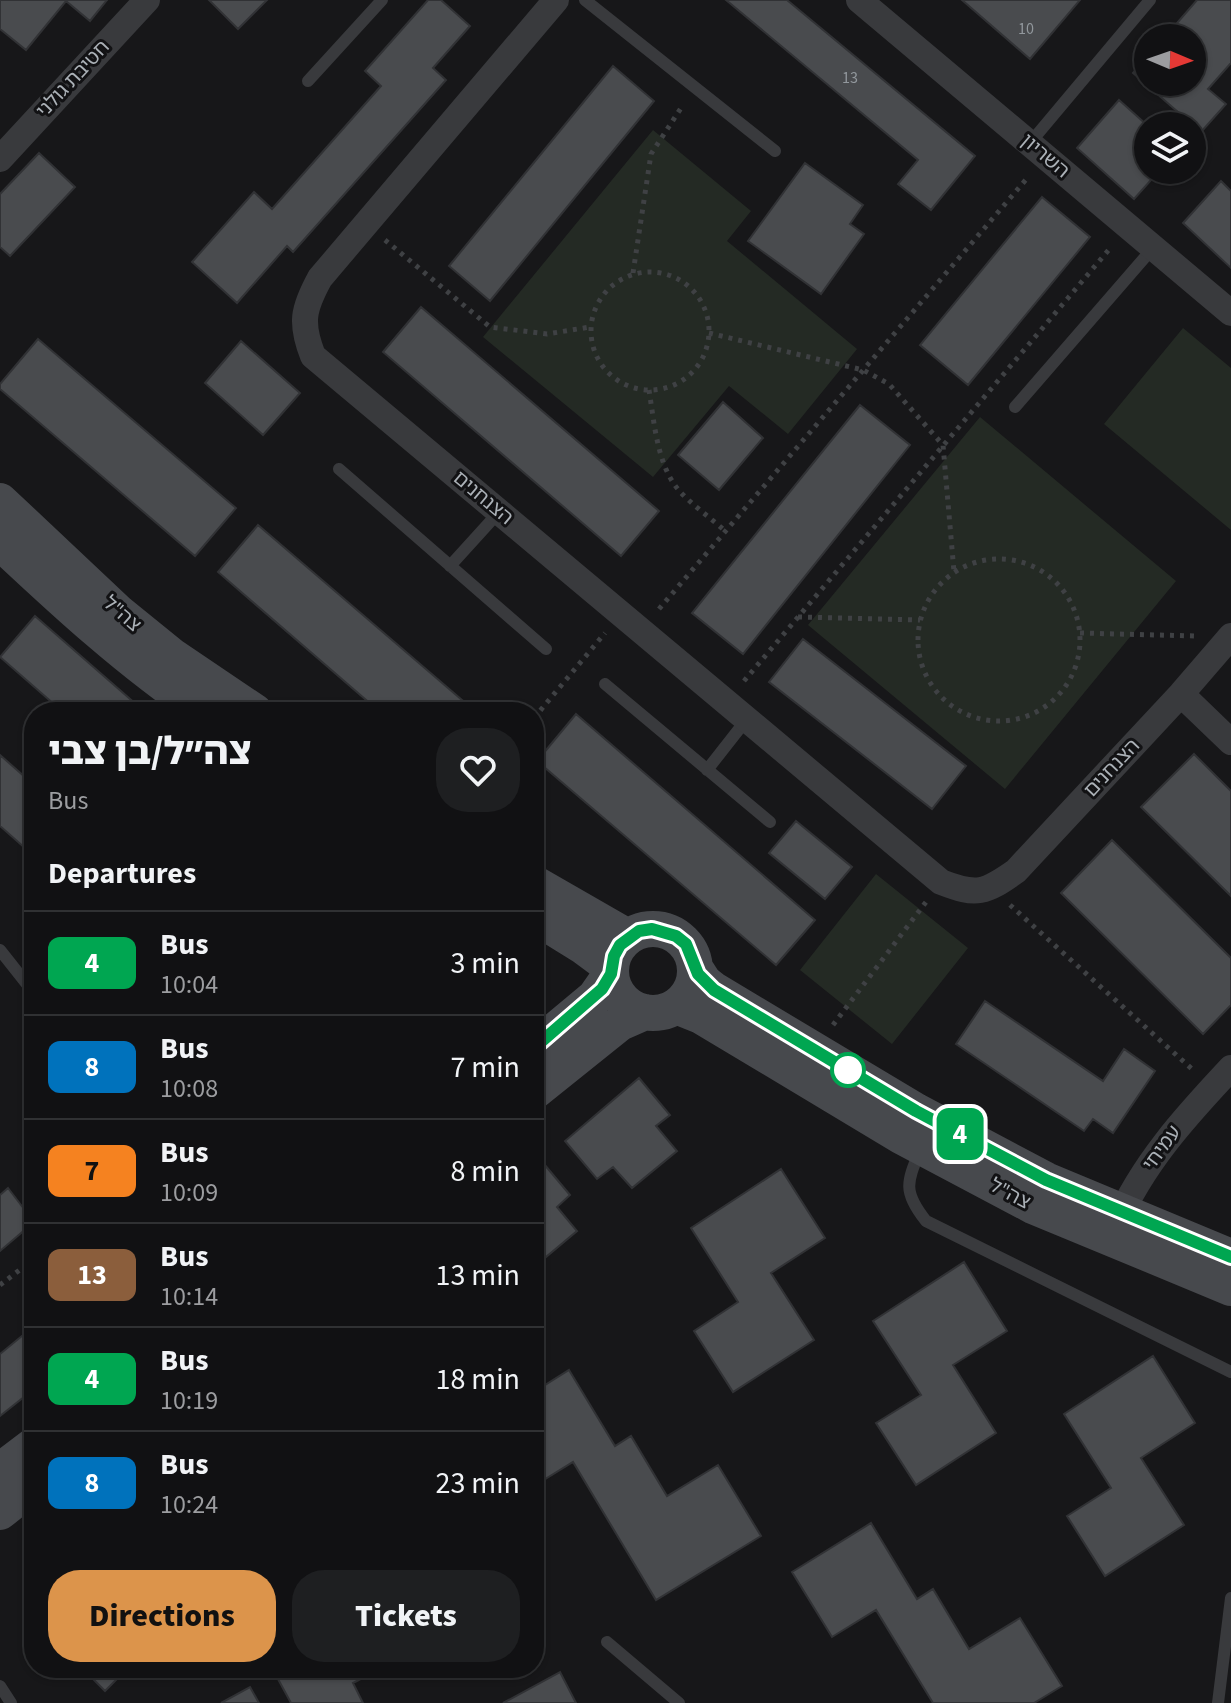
<!DOCTYPE html>
<html lang="en">
<head>
<meta charset="utf-8">
<style>
	:root { --surface:#111113; --page:#1e1f21; --text:#f1f3f6; --muted:#9c9da0; --line:#303133; --accent:#dc944b }
	body { margin:0; font-family:"Source Sans 3","Noto Sans Hebrew",sans-serif; background:var(--page); color:var(--text); height:100vh; display:flex; flex-direction:column; font-size:30px; white-space:nowrap }
	* { box-sizing:border-box; margin:0 }
	p { font-size:26px; color:var(--muted) }
	.icon { flex:none; width:44px; height:44px; fill:none; stroke:currentColor; stroke-width:2; stroke-linecap:round; stroke-linejoin:round }
	.map { position:relative; flex:1; overflow:hidden }
	.drawer { position:absolute; left:24px; top:702px; width:520px; height:976px; display:flex; flex-direction:column; background:var(--surface); border-radius:32px; box-shadow:0 2px 6px #0004,0 0 0 2px var(--line) }
	.drawer>* { flex:none }
	.badge { padding:0 16px; border-radius:12px; font-size:28px; line-height:52px }
	.needle { width:52px; rotate:92deg }
	.controls { position:absolute; left:1134px; top:24px; display:grid; gap:16px }
	.controls a { display:grid; place-items:center; width:72px; height:72px; border-radius:50%; background:var(--surface); box-shadow:0 2px 6px #0004,0 0 0 2px var(--line); font-size:40px }
	.map>.badge { position:absolute; translate:-50% -50%; box-shadow:0 0 0 4px #fff }
	h2 { padding:0 24px; font-size:30px; line-height:72px }
	.round { display:grid; place-items:center; flex:none; width:84px; height:84px; border-radius:32px; background:var(--page) }
	.headline { display:flex; align-items:center; justify-content:space-between; height:136px; padding:0 24px }
	h1 { font-size:38px; font-weight:800; line-height:60px }
	.button { display:flex; gap:16px; margin-top:auto; padding:16px 24px }
	.button a { flex:1; height:92px; border-radius:32px; background:var(--accent); color:#111; font-size:32px; font-weight:800; line-height:92px; text-align:center }
	.button a+a { background:var(--page); color:var(--text) }
	ul { padding:0; list-style:none }
	li { display:flex; align-items:center; gap:24px; height:104px; padding:0 24px; border-top:2px solid var(--line) }
	li div { flex:1 }
	li b { display:block; font-size:30px }
	li em { font-style:normal }
	li .badge { min-width:88px; font-weight:700; text-align:center }
	.map>svg:first-child { display:block }
</style>
</head>
<body>
<div class="map">
<svg width="1231" height="1703" viewBox="0 0 1231 1703">
	<rect width="100%" height="100%" fill="#171719"/>
	<path fill="#242a24" d="M 653,130 L 751,211 L 727,241 L 857,349 L 788,434 L 729,386 L 653,477 L 483,337 Z
		M 1183,328 L 1231,368 L 1231,530 L 1104,424 Z
		M 980,417 L 1176,581 L 1005,789 L 808,625 Z
		M 876,874 L 968,948 L 892,1044 L 800,970 Z"/>
	<path fill="#494b4e" stroke="#313235" stroke-width="2" d="M 0,0 L 107,0 L 90,21 L 66,1 L 26,50 L 0,29 Z
		M 209,0 L 267,0 L 238,29 Z
		M 428,0 L 441,0 L 470,26 L 433,68 L 446,80 L 293,252 L 287,246 L 237,303 L 192,262 L 254,192 L 272,209 L 381,86 L 365,71 Z
		M 726,0 L 787,0 L 975,156 L 931,210 L 898,184 L 918,160 Z
		M 962,0 L 1080,0 L 1030,59 Z
		M 1197,0 L 1231,0 L 1231,63 L 1208,89 L 1226,104 L 1201,132 L 1133,73 L 1148,56 L 1148,82 L 1192,82 L 1192,38 L 1164,38 Z
		M 613,66 L 654,101 L 490,301 L 449,266 Z
		M 1119,100 L 1148,126 L 1148,170 L 1160,170 L 1134,199 L 1077,148 Z
		M 39,153 L 75,187 L 10,256 L 0,247 L 0,194 Z
		M 805,163 L 863,205 L 850,224 L 864,234 L 821,294 L 748,241 Z
		M 1221,181 L 1231,191 L 1231,268 L 1183,223 Z
		M 1042,197 L 1090,237 L 968,385 L 920,345 Z
		M 421,307 L 659,511 L 621,556 L 383,352 Z
		M 38,339 L 236,508 L 195,556 L 0,389 L 0,384 Z
		M 241,341 L 300,393 L 263,435 L 205,383 Z
		M 723,402 L 763,438 L 719,490 L 678,455 Z
		M 860,405 L 910,445 L 743,654 L 692,613 Z
		M 258,525 L 476,712 L 380,712 L 218,572 Z
		M 35,616 L 145,712 L 63,712 L 0,657 Z
		M 803,639 L 966,766 L 932,809 L 769,682 Z
		M 576,714 L 815,920 L 776,965 L 537,761 Z
		M 1194,754 L 1231,791 L 1231,896 L 1141,807 Z
		M 0,755 L 34,785 L 34,856 L 0,826 Z
		M 796,821 L 852,867 L 825,899 L 769,853 Z
		M 1112,840 L 1231,958 L 1231,1005 L 1203,1034 L 1061,893 Z
		M 985,1001 L 1103,1081 L 1124,1049 L 1155,1071 L 1113,1133 L 1093,1119 L 1084,1131 L 956,1044 Z
		M 639,1078 L 670,1115 L 656,1126 L 677,1151 L 632,1188 L 613,1167 L 597,1179 L 565,1141 Z
		M 539,1158 L 570,1195 L 557,1207 L 577,1231 L 534,1267 L 534,1162 Z
		M 781,1169 L 825,1238 L 771,1273 L 814,1340 L 733,1392 L 694,1331 L 738,1302 L 691,1228 Z
		M 8,1188 L 34,1222 L 0,1251 L 0,1195 Z
		M 964,1262 L 1007,1331 L 953,1365 L 996,1433 L 916,1485 L 876,1423 L 921,1395 L 873,1321 Z
		M 34,1326 L 34,1389 L 0,1416 L 0,1354 Z
		M 1153,1356 L 1195,1423 L 1141,1458 L 1184,1525 L 1105,1576 L 1067,1516 L 1111,1488 L 1064,1414 Z
		M 569,1370 L 615,1446 L 631,1436 L 667,1496 L 718,1465 L 761,1536 L 656,1600 L 573,1462 L 534,1486 L 534,1392 Z
		M 871,1523 L 917,1599 L 933,1589 L 969,1649 L 1020,1618 L 1062,1686 L 1034,1703 L 933,1703 L 876,1610 L 832,1637 L 792,1572 Z
		M 82,1668 L 128,1668 L 105,1691 Z
		M 272,1668 L 375,1668 L 376,1671 L 353,1683 L 363,1703 L 291,1703 Z
		M 560,1672 L 576,1703 L 503,1703 Z
		M 250,1687 L 259,1703 L 221,1703 Z"/>
	<g fill="none" stroke-linecap="round" stroke-linejoin="round">
		<path stroke="#3f4144" stroke-width="5" stroke-dasharray="4 6" stroke-linecap="butt" d="M 385,240 L 490,327 L 547,334 L 590,327
			M591 331a59 59 0 1 1 118 0a59 59 0 1 1-118 0Z
			M 633,273 L 651,154 L 683,105
			M 709,333 L 863,370 L 889,384 L 943,445 L 954,572
			M 649,390 C 654,421 657,463 677,488 C 690,504 710,517 725,531
			M918 640a81 81 0 1 1 162 0a81 81 0 1 1-162 0Z
			M 659,609 L 1029,176
			M 798,617 L 920,620
			M 1080,633 L 1195,636
			M 744,681 L 1112,246
			M 534,718 L 605,633
			M 1010,905 L 1193,1070
			M 833,1025 L 926,902
			M 0,1285 L 34,1259"/>
		<path stroke="#393a3d" stroke-width="12" d="M 585,0 L 775,151
			M 308,81 L 382,0
			M 1030,143 L 1150,0
			M 1015,407 L 1153,248
			M 339,469 L 546,649
			M 450,566 L 499,512
			M 605,684 L 770,822
			M 707,770 L 747,719
			M 0,950 L 34,993
			M 921,1148 C 907,1182 902,1191 926,1221 L 1231,1372
			M 607,1642 L 679,1703
			M 0,1686 L 11,1703
			M 1218,1703 L 1231,1598"/>
		<path stroke="#393a3d" stroke-width="26" d="M 556,0 L 320,278 C 303,309 300,323 313,356 L 941,882 C 977,896 985,893 1016,871 L 1181,694 L 1231,636
			M 859,0 L 1231,313
			M 0,159 L 147,0
			M 1181,694 L 1231,742
			M 1116,1225 C 1142,1164 1186,1116 1231,1068"/>
		<path stroke="#47494d" stroke-width="36" d="M 0,501 L 119,613 L 172,656 L 255,712
			M 0,542 C 65,603 129,662 203,712
			M 534,883 L 628,937
			M 534,916 L 584,947 L 611,967
			M611 971a42 42 0 1 1 84 0a42 42 0 1 1-84 0Z
			M 695,968 L 704,982 L 714,990 L 916,1111 L 1046,1180 L 1231,1257
			M 676,1006 L 701,1016 L 901,1136 L 1033,1206 L 1231,1288
			M 534,1048 L 595,997 L 611,974
			M 534,1092 L 620,1023 L 645,1012
			M 0,1471 L 34,1445
			M 0,1512 L 34,1485"/>
	</g>
	<g fill="none" stroke-linecap="round" stroke-linejoin="round">
		<g stroke="#fff" stroke-width="18">
			<path id="line" d="M 534,1048 L 602,989 L 611,974 L 614,956 L 620,945 L 639,931 L 652,929 L 676,936 L 686,944 L 698,974 L 714,990 L 916,1111 L 1046,1180 L 1231,1257"/>
		</g>
		<use href="#line" stroke="#00a651" stroke-width="12"/>
	</g>
	<circle fill="#fff" stroke="#00a651" stroke-width="4" cx="848" cy="1070" r="16"/>
	<g text-anchor="middle" dominant-baseline="central" stroke-width="6" stroke-linejoin="round" paint-order="stroke">
		<g font-size="16" fill="#92989d">
			<text x="1026" y="29">10</text>
			<text x="850" y="78">13</text>
		</g>
		<g font-size="20" fill="#abb1b7" stroke="#121214">
			<text transform="translate(73 79) rotate(-47)">חטיבת גולני</text>
			<text transform="translate(1045 156) rotate(40)">השריון</text>
			<text transform="translate(483 498) rotate(40)">הצנחנים</text>
			<text transform="translate(122 614) rotate(41)">צה"ל</text>
			<text transform="translate(1112 768) rotate(-47)">הצנחנים</text>
			<text transform="translate(1162 1148) rotate(-54)">עמיחי</text>
			<text transform="translate(1010 1194) rotate(28)">צה"ל</text>
		</g>
	</g>
</svg>
<div class="controls">
<a><svg class="needle" viewBox="-14 -14 28 28"><path d="M0-13l5 13h-10z" fill="#e53935"/><path d="M0 13l5-13h-10z" fill="#9c9da0"/></svg></a>
<a><svg class="icon" aria-label="layers" viewBox="0 0 24 24"><path d="M12 4l9 5-9 5-9-5zM3 14l9 5 9-5"/></svg></a>
</div>
<b class="badge" style="left:960px;top:1134px;background:#00a651;color:#fff">4</b>
<section class="drawer">
<div class="headline"><div><h1>צה״ל/בן צבי</h1><p>Bus</p></div><a class="round"><svg class="icon" aria-label="heart" viewBox="0 0 24 24"><path d="M12 20l-8-8c-3-5 5-10 8-4 3-6 11-1 8 4z"/></svg></a></div>
<h2>Departures</h2>
<ul>
<li><span class="badge" style="background:#00a651;color:#fff">4</span><div><b>Bus</b><p>10:04</p></div><em>3 min</em></li>
<li><span class="badge" style="background:#0072bc;color:#fff">8</span><div><b>Bus</b><p>10:08</p></div><em>7 min</em></li>
<li><span class="badge" style="background:#f58220;color:#111">7</span><div><b>Bus</b><p>10:09</p></div><em>8 min</em></li>
<li><span class="badge" style="background:#8b5e3c;color:#fff">13</span><div><b>Bus</b><p>10:14</p></div><em>13 min</em></li>
<li><span class="badge" style="background:#00a651;color:#fff">4</span><div><b>Bus</b><p>10:19</p></div><em>18 min</em></li>
<li><span class="badge" style="background:#0072bc;color:#fff">8</span><div><b>Bus</b><p>10:24</p></div><em>23 min</em></li>
</ul>
<div class="button"><a>Directions</a><a>Tickets</a></div>
</section>
</div>
</body>
</html>
